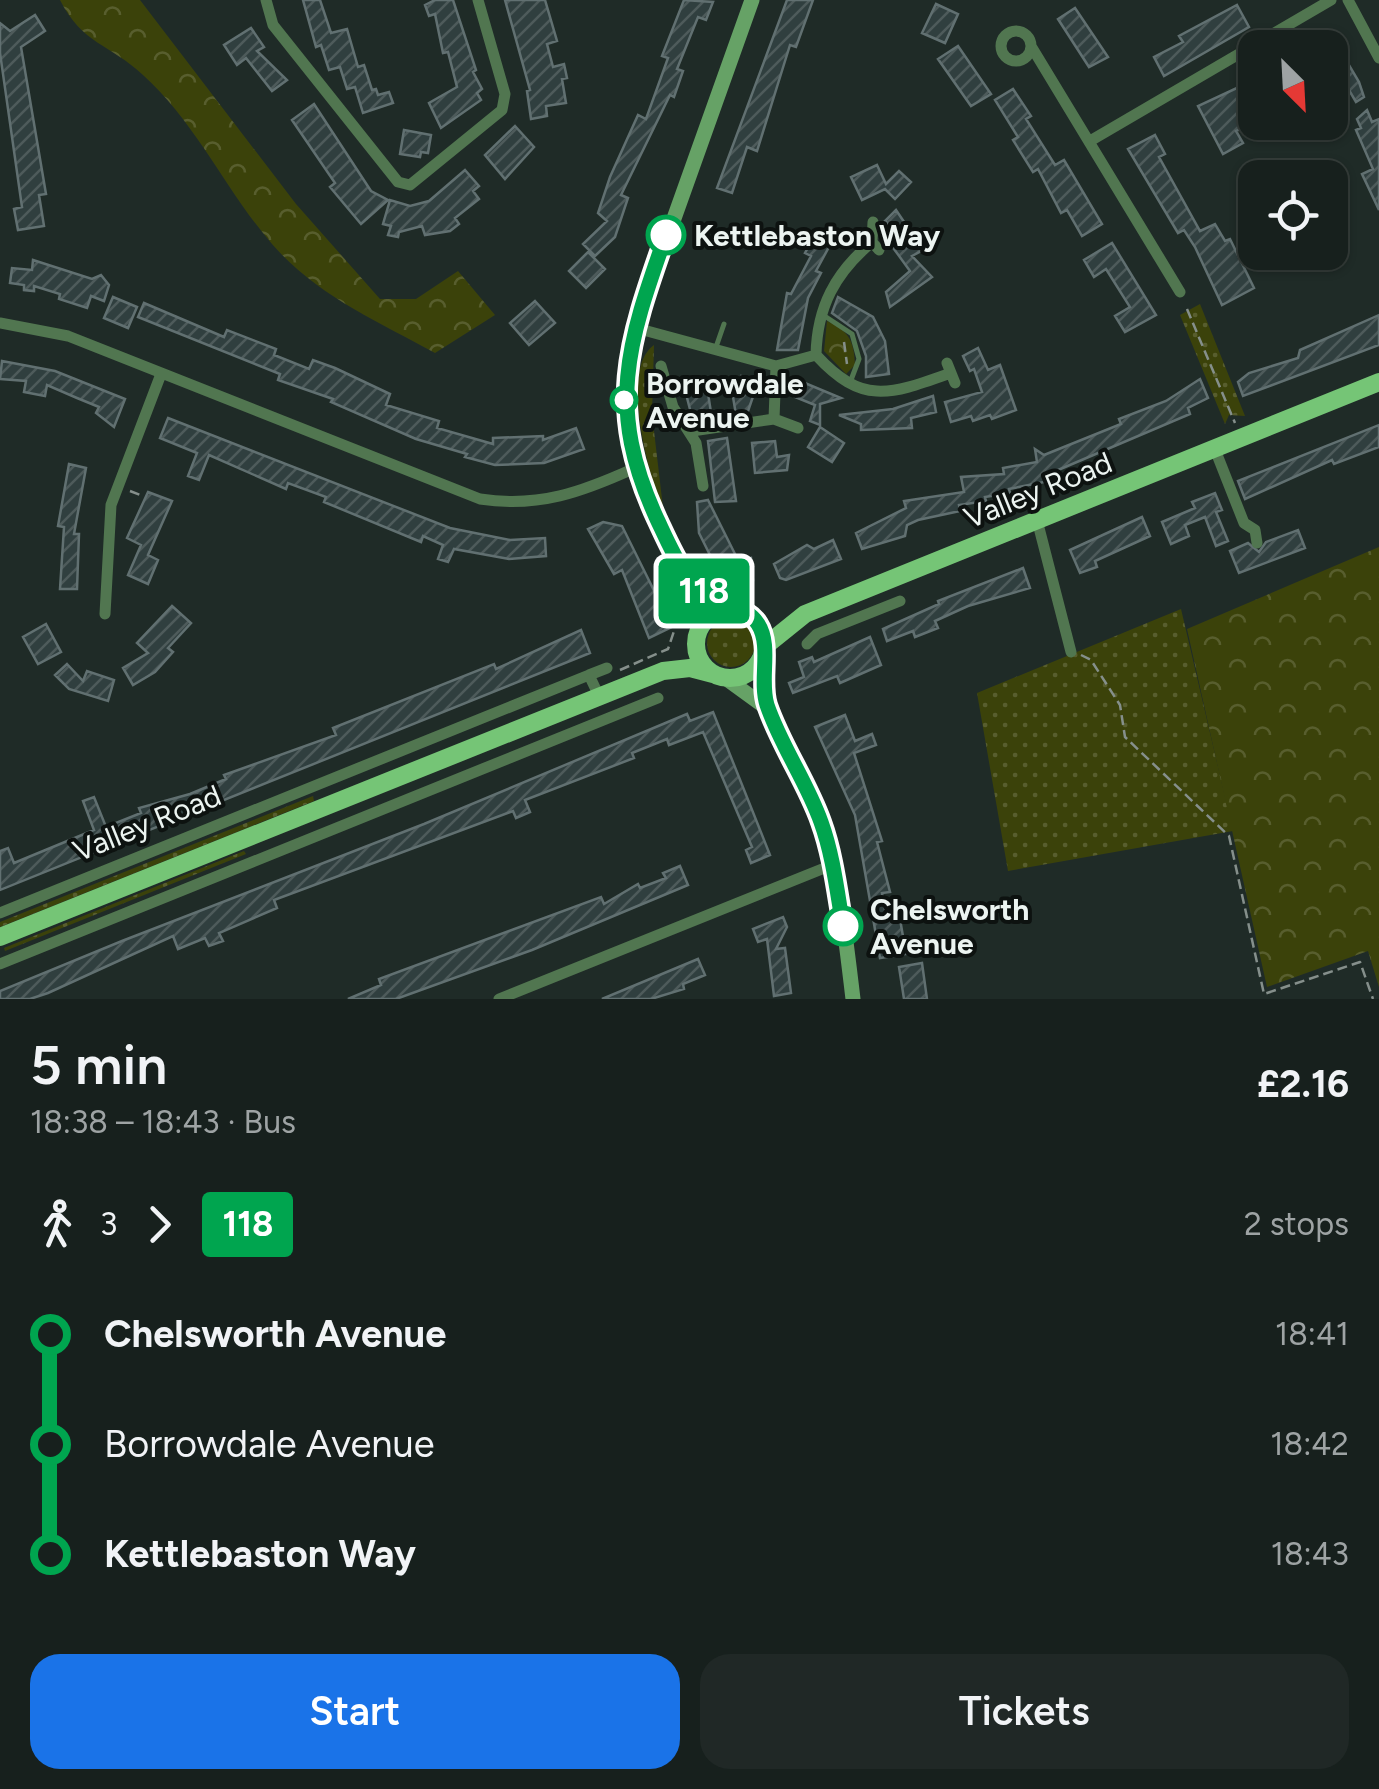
<!DOCTYPE html>
<html lang="en">
<head>
<meta charset="utf-8">
<style>
	:root { --surface:#17201d; --page:#202826; --text:#f1f3f6; --muted:#9ea3a4; --line:#363e3b; --accent:#1a73e8 }
	body { margin:0; font-family:Figtree,sans-serif; background:var(--page); color:var(--text); height:100vh; display:flex; flex-direction:column; font-size:38px; white-space:nowrap }
	* { box-sizing:border-box; margin:0 }
	p { font-size:32px; color:var(--muted) }
	.icon { flex:none; width:55px; height:55px; fill:none; stroke:currentColor; stroke-width:2; stroke-linecap:round; stroke-linejoin:round }
	.map { position:relative; height:999px; overflow:hidden }
	.side { display:flex; flex-direction:column; background:var(--surface); flex:1 }
	.side>* { flex:none }
	.badge { padding:0 20px; border-radius:8px; font-size:35px; line-height:65px }
	.needle { width:65px; rotate:156deg }
	.buttons { position:absolute; left:1238px; top:30px; display:grid; gap:20px }
	.buttons a { display:grid; place-items:center; width:110px; height:110px; border-radius:20px; background:var(--surface); box-shadow:0 2px 8px #0004,0 0 0 2px var(--line); font-size:50px }
	.map>.badge { position:absolute; translate:-50% -50%; box-shadow:0 0 0 5px #fff }
	.legs { display:flex; align-items:center; gap:15px; height:110px; padding:0 30px; font-size:32px }
	.legs p { margin-inline-start:auto }
	.head { display:flex; align-items:center; justify-content:space-between; height:170px; padding:0 30px }
	h1 { font-size:55px; font-weight:600; line-height:75px }
	.primary-button { display:flex; gap:20px; margin-top:auto; padding:20px 30px }
	.primary-button a { flex:1; height:115px; border-radius:30px; background:var(--accent); color:#fff; font-size:40px; font-weight:600; line-height:115px; text-align:center }
	.primary-button a+a { background:var(--page); color:var(--text) }
	ul { padding:0 30px; list-style:none }
	li { display:flex; align-items:center; gap:35px; height:110px; font-size:38px }
	li i { display:grid; place-items:center; width:15px; height:100%; margin:0 12px; background:currentColor }
	li i::after { content:''; width:25px; height:25px; margin:-12px; border:8px solid; border-radius:50%; background:var(--surface) }
	li p { margin-inline-start:auto }
	li:first-child i { background:linear-gradient(#0000 50%,currentColor 0) }
	li:last-child i { background:linear-gradient(currentColor 50%,#0000 0) }
	.map>svg:first-child { display:block }
</style>
</head>
<body>
<div class="map">
<svg width="1379" height="999" viewBox="0 0 1379 999">
	<defs>
		<pattern id="grass-dots" width="8" height="8" patternUnits="userSpaceOnUse" patternTransform="scale(2.5)"><rect width="8" height="8" fill="#3b420a"/><path d="M2 2h.1M6 6h.1" fill="none" stroke="#585e2e" stroke-width="1.8" stroke-linecap="round"/></pattern>
		<pattern id="forest-crowns" width="20" height="18" patternUnits="userSpaceOnUse" patternTransform="scale(2.5)"><rect width="20" height="18" fill="#3b420a"/><path d="M2 6a3 3 0 1 1 6 0M12 15a3 3 0 1 1 6 0" fill="none" stroke="#585e2e"/></pattern>
		<pattern id="building-hatch" width="6" height="6" patternUnits="userSpaceOnUse" patternTransform="scale(2.5)"><rect width="6" height="6" fill="#303f3f"/><path d="M-1 1l2-2M0 6l6-6M5 7l2-2" fill="none" stroke="#4e5b5b"/></pattern>
	</defs>
	<rect width="100%" height="100%" fill="#1f2b27"/>
	<path fill="url(#grass-dots)" d="M 1200,304 L 1245,416 L 1229,415 L 1225,424 L 1180,315 Z
		M 654,345 L 652,414 L 664,516 C 651,481 618,370 654,345 Z
		M 1181,609 L 1233,831 L 1008,871 L 977,693 Z
		M707 643a24 24 0 1 1 48 0a24 24 0 1 1-48 0Z
		M 313,796 L 314,801 L 0,927 L 0,922 Z
		M 244,851 L 246,854 L 5,951 L 4,948 Z"/>
	<path fill="url(#forest-crowns)" d="M 60,0 L 140,0 L 296,204 L 380,299 L 416,299 L 458,271 L 495,315 L 435,353 C 377,321 316,295 272,244 C 226,191 197,124 143,75 C 110,44 82,44 60,0 Z
		M 827,321 C 849,331 854,341 855,365 L 846,374 L 824,351 Z
		M 1379,547 L 1379,987 L 1368,951 L 1267,987 L 1187,629 Z"/>
	<path fill="url(#building-hatch)" stroke="#617071" stroke-width="2.5" d="M 303,0 L 320,0 L 331,33 L 347,29 L 358,67 L 364,65 L 372,90 L 376,89 L 378,95 L 389,92 L 393,103 L 363,113 L 355,87 L 347,89 L 340,67 L 329,70 L 321,45 L 316,47 Z
		M 435,0 L 453,0 L 476,70 L 473,72 L 482,89 L 477,93 L 481,100 L 441,128 L 429,103 L 457,87 L 448,52 L 443,53 L 435,14 L 429,16 L 425,5 Z
		M 505,0 L 545,0 L 557,41 L 547,44 L 553,67 L 564,64 L 567,78 L 562,79 L 566,103 L 546,106 L 547,116 L 531,119 L 527,91 L 530,90 Z
		M 684,0 L 713,2 L 706,20 L 698,17 L 677,69 L 683,71 L 674,97 L 670,95 L 621,195 L 628,198 L 615,237 L 595,256 L 583,244 L 607,221 L 598,213 L 610,177 L 638,115 L 646,119 L 668,58 L 662,56 Z
		M 787,0 L 813,0 L 796,47 L 790,45 L 757,151 L 747,147 L 732,193 L 717,188 Z
		M 936,4 L 958,14 L 945,43 L 922,33 Z
		M 1237,5 L 1249,27 L 1164,76 L 1154,57 L 1183,42 L 1179,36 Z
		M 1075,8 L 1108,57 L 1089,67 L 1058,19 Z
		M 35,15 L 45,31 L 21,47 L 46,194 L 39,195 L 44,226 L 18,230 L 14,209 L 22,207 L 0,53 L 0,23 L 10,31 Z
		M 251,28 L 264,47 L 257,51 L 287,80 L 272,91 L 246,58 L 237,65 L 224,45 Z
		M 1330,33 L 1359,82 L 1364,97 L 1356,102 L 1339,73 L 1330,78 Z
		M 958,46 L 991,94 L 971,106 L 938,59 Z
		M 1252,81 L 1255,122 L 1236,131 L 1243,143 L 1223,154 L 1198,106 Z
		M 1013,89 L 1031,116 L 1026,119 L 1055,165 L 1064,160 L 1102,224 L 1082,236 L 1067,210 L 1061,213 L 1038,169 L 1033,172 L 1013,140 L 1018,137 L 995,100 Z
		M 314,104 L 371,191 L 388,200 L 361,224 L 330,187 L 335,183 L 292,120 Z
		M 1367,110 L 1372,122 L 1379,119 L 1379,210 L 1362,174 L 1373,169 L 1356,130 L 1361,128 L 1357,119 Z
		M 515,126 L 534,147 L 505,179 L 485,155 Z
		M 404,130 L 431,135 L 428,153 L 421,152 L 420,157 L 400,154 Z
		M 1155,135 L 1165,154 L 1159,157 L 1200,231 L 1215,224 L 1225,241 L 1230,239 L 1254,288 L 1222,305 L 1195,247 L 1184,230 L 1178,233 L 1128,149 Z
		M 877,165 L 886,184 L 899,171 L 911,182 L 895,199 L 885,189 L 862,200 L 851,177 Z
		M 465,170 L 479,186 L 473,191 L 479,199 L 455,218 L 459,224 L 450,231 L 425,235 L 422,226 L 399,232 L 398,237 L 388,235 L 391,226 L 383,224 L 390,200 L 410,206 L 429,201 Z
		M 896,210 L 923,250 L 912,256 L 932,277 L 890,307 L 886,292 L 910,271 L 886,238 L 898,233 L 885,221 Z
		M 814,237 L 830,245 L 816,271 L 821,273 L 808,298 L 798,350 L 777,350 L 787,293 L 791,294 L 811,256 L 805,253 Z
		M 1112,243 L 1156,315 L 1125,332 L 1115,316 L 1130,307 L 1106,269 L 1094,277 L 1084,260 Z
		M 588,252 L 605,269 L 586,288 L 569,271 Z
		M 33,260 L 92,279 L 101,275 L 109,285 L 104,301 L 91,296 L 87,308 L 59,299 L 60,294 L 34,286 L 34,291 L 24,290 L 24,285 L 10,283 L 12,268 L 32,270 Z
		M 113,297 L 137,307 L 128,328 L 104,318 Z
		M 838,297 L 873,317 L 885,341 L 889,374 L 866,377 L 866,356 L 857,331 L 832,313 Z
		M 535,301 L 555,323 L 529,345 L 510,323 Z
		M 144,303 L 224,337 L 227,330 L 276,349 L 274,355 L 309,369 L 313,360 L 335,368 L 390,394 L 386,405 L 439,421 L 437,428 L 493,444 L 493,438 L 543,436 L 543,440 L 576,428 L 584,449 L 544,463 L 495,465 L 465,457 L 467,454 L 416,439 L 331,402 L 333,399 L 278,380 L 280,374 L 138,317 Z
		M 1379,315 L 1379,345 L 1243,396 L 1238,382 L 1249,373 L 1298,358 L 1300,350 Z
		M 978,348 L 988,370 L 1000,365 L 1016,410 L 992,419 L 990,415 L 973,421 L 971,416 L 951,422 L 945,402 L 982,392 L 974,369 L 970,371 L 963,356 Z
		M 2,361 L 55,371 L 125,399 L 114,427 L 96,413 L 99,407 L 77,398 L 47,385 L 45,396 L 24,392 L 26,381 L 0,379 Z
		M 741,376 L 758,382 L 747,414 L 736,415 L 733,397 Z
		M 1200,379 L 1208,398 L 1188,408 L 1190,414 L 1051,473 L 1053,478 L 1044,482 L 1009,489 L 1010,493 L 985,497 L 986,501 L 959,505 L 960,511 L 918,520 L 907,525 L 905,536 L 862,549 L 856,533 L 906,508 L 904,501 L 964,492 L 961,477 L 1004,474 L 1003,468 L 1037,462 L 1035,449 L 1044,455 L 1121,424 L 1119,419 L 1166,401 Z
		M 800,381 L 841,398 L 820,404 L 820,425 L 810,421 L 815,405 L 795,397 Z
		M 707,387 L 712,419 L 693,421 L 685,390 Z
		M 933,396 L 936,412 L 911,418 L 912,428 L 861,430 L 861,424 L 839,415 L 893,409 Z
		M 168,418 L 450,528 L 510,540 L 545,538 L 546,556 L 509,559 L 454,549 L 448,562 L 438,559 L 443,545 L 423,536 L 421,542 L 324,502 L 326,497 L 288,483 L 286,489 L 209,455 L 199,480 L 188,476 L 197,453 L 160,438 Z
		M 1379,425 L 1379,447 L 1334,464 L 1332,460 L 1245,499 L 1238,481 Z
		M 820,427 L 844,443 L 832,462 L 808,447 Z
		M 727,438 L 736,501 L 715,502 L 708,441 Z
		M 775,441 L 777,457 L 789,455 L 787,470 L 755,473 L 752,443 Z
		M 69,464 L 86,468 L 74,534 L 79,534 L 77,589 L 60,589 L 64,527 L 58,526 Z
		M 148,492 L 172,501 L 148,555 L 158,560 L 148,584 L 128,575 L 141,545 L 127,538 Z
		M 1215,493 L 1222,510 L 1216,512 L 1228,541 L 1216,546 L 1205,517 L 1185,525 L 1189,536 L 1171,544 L 1162,522 L 1195,508 L 1192,502 Z
		M 708,500 L 739,562 L 751,558 L 753,580 L 728,582 L 721,557 L 713,561 L 699,533 L 697,502 Z
		M 1142,517 L 1150,536 L 1095,561 L 1097,567 L 1080,573 L 1070,550 Z
		M 603,522 L 622,526 L 672,627 L 649,638 L 622,570 L 614,574 L 588,529 Z
		M 1298,530 L 1305,548 L 1239,573 L 1230,551 L 1248,543 L 1259,552 L 1266,542 Z
		M 833,540 L 841,559 L 786,580 L 780,578 L 774,564 L 807,545 L 814,549 Z
		M 1023,568 L 1030,588 L 968,606 L 935,621 L 938,628 L 915,637 L 913,631 L 887,641 L 883,629 L 939,604 L 938,601 Z
		M 172,606 L 191,623 L 168,648 L 173,652 L 155,672 L 133,685 L 123,668 L 148,653 L 137,643 Z
		M 46,624 L 61,652 L 38,664 L 23,637 Z
		M 581,630 L 590,653 L 0,890 L 0,851 L 8,848 L 14,863 L 94,830 L 83,801 L 94,797 L 106,827 L 141,813 L 139,808 L 190,794 L 226,779 L 224,775 L 336,735 L 333,728 L 494,664 L 496,669 Z
		M 870,637 L 881,665 L 840,683 L 837,676 L 793,693 L 789,683 L 804,677 L 799,662 L 812,657 L 814,662 Z
		M 67,664 L 83,681 L 87,671 L 114,680 L 108,701 L 69,689 L 55,675 Z
		M 713,712 L 770,855 L 751,863 L 746,850 L 752,847 L 703,732 L 669,745 L 667,739 L 632,753 L 634,758 L 525,800 L 530,812 L 516,818 L 513,811 L 274,900 L 277,908 L 219,933 L 223,941 L 209,946 L 205,938 L 178,949 L 173,936 L 48,993 L 30,999 L 0,999 L 0,991 L 122,941 L 424,824 L 687,714 L 690,721 Z
		M 845,715 L 855,741 L 872,734 L 876,745 L 854,753 L 882,841 L 877,842 L 890,892 L 882,893 L 887,921 L 900,919 L 906,954 L 880,958 L 855,815 L 815,727 Z
		M 680,866 L 688,885 L 532,950 L 396,999 L 348,999 L 381,985 L 379,979 L 601,897 L 604,904 L 638,884 L 640,888 L 666,878 L 663,873 Z
		M 783,917 L 787,927 L 776,949 L 785,948 L 791,993 L 774,996 L 767,939 L 758,942 L 753,929 Z
		M 698,959 L 705,975 L 683,984 L 684,989 L 651,999 L 602,999 Z
		M 922,963 L 927,999 L 904,999 L 899,967 Z"/>
	<g fill="none" stroke-linecap="round" stroke-linejoin="round">
		<path stroke="#858f8b" stroke-width="2.5" stroke-dasharray="10 5" stroke-linecap="butt" d="M 1187,309 L 1235,423
			M 844,342 L 847,364
			M 130,491 L 143,496
			M 1081,655 L 1091,660 L 1120,705 L 1125,737 L 1229,836 L 1264,994 L 1360,962 L 1373,999
			M 620,670 L 668,649 L 680,613"/>
		<path stroke="#517650" stroke-width="5" d="M 823,315 L 852,334 L 859,359 L 851,380
			M 716,347 L 724,324"/>
		<path stroke="#517650" stroke-width="11" d="M 266,0 L 273,25 L 398,182 L 410,185 L 502,110 L 505,94 L 478,0
			M 1348,0 L 1379,58
			M1001 46a15 15 0 1 1 30 0a15 15 0 1 1-30 0Z
			M 1031,46 L 1180,292
			M 1090,141 L 1331,0
			M 873,222 L 872,242 L 879,250
			M 872,242 C 835,273 817,307 816,355 C 862,405 889,395 948,374
			M 0,323 L 68,336 L 480,499 C 539,508 582,492 635,468
			M 636,328 L 776,366 L 816,355
			M 947,363 L 955,383
			M 661,366 L 673,407 L 696,443 L 703,486
			M 774,419 L 798,428
			M 692,431 L 774,419 L 776,366
			M 1214,447 L 1244,523 L 1255,530 L 1257,543
			M 1037,520 L 1071,652
			M 105,614 L 111,505 L 161,374
			M 807,644 L 817,634 L 900,601
			M 589,675 L 607,668
			M 0,913 L 589,675 L 599,696
			M 0,964 L 658,698
			M 499,999 L 832,865"/>
		<path stroke="#66a266" stroke-width="15" d="M 688,575 L 711,598 L 736,610
			M 699,628 L 685,573 L 635,468 L 624,398 L 641,311 L 752,0
			M 763,653 C 759,717 802,766 822,825 C 840,880 846,941 853,999
			M 724,677 L 768,709"/>
		<path stroke="#75c576" stroke-width="18" d="M696 644a34 34 0 1 1 68 0a34 34 0 1 1-68 0Z
			M 764,647 L 805,614 L 1379,382
			M 0,937 L 663,671 L 690,668 L 713,674"/>
	</g>
	<g fill="none" stroke-linecap="round" stroke-linejoin="round">
		<g stroke="#fff" stroke-width="22">
			<path id="line-1" d="M 666,235 C 627,345 606,408 657,519 C 665,536 674,557 685,573 C 704,598 745,603 758,624 C 772,646 759,680 767,705 C 781,746 807,782 821,822 C 833,855 837,891 843,926"/>
		</g>
		<use href="#line-1" stroke="#00a54f" stroke-width="15"/>
	</g>
	<g fill="#fff" stroke="#00a54f" stroke-width="5">
		<circle cx="666" cy="235" r="18"/>
		<circle cx="624" cy="400" r="12"/>
		<circle cx="843" cy="926" r="18"/>
	</g>
	<g text-anchor="middle" dominant-baseline="central" stroke-width="8" stroke-linejoin="round" paint-order="stroke">
		<g font-size="30" font-weight="bold" fill="#ecf4f1" stroke="#0d1210" text-anchor="start">
			<text x="694" y="235">Kettlebaston Way</text>
			<text x="646" y="383">Borrowdale<tspan x="646" dy="34">Avenue</tspan></text>
			<text x="870" y="909">Chelsworth<tspan x="870" dy="34">Avenue</tspan></text>
		</g>
		<g font-size="30" fill="#ecf4f1" stroke="#0d1210">
			<text transform="translate(1038 490) rotate(-22)">Valley Road</text>
			<text transform="translate(147 823) rotate(-22)">Valley Road</text>
		</g>
	</g>
</svg>
<div class="buttons">
<a><svg class="needle" viewBox="-14 -14 28 28"><path d="M0-13l5 13h-10z" fill="#e53935"/><path d="M0 13l5-13h-10z" fill="#9ea3a4"/></svg></a>
<a><svg class="icon" aria-label="locate" viewBox="0 0 24 24"><circle cx="12" cy="12" r="6"/><path d="M12 2v4M12 18v4M2 12h4M18 12h4"/></svg></a>
</div>
<b class="badge" style="left:704px;top:591px;background:#00a54f;color:#fff">118</b>
</div>
<section class="side">
<div class="head"><div><h1>5 min</h1><p>18:38 – 18:43 · Bus</p></div><b>£2.16</b></div>
<div class="legs"><svg class="icon" aria-label="walk" viewBox="0 0 24 24"><circle cx="13" cy="4" r="2"/><path d="M13 8l-2 6 4 7M11 14l-3 7M7 12l3-4h3l4 4"/></svg>3<svg class="icon" aria-label="forward" viewBox="0 0 24 24"><path d="M9 5l7 7-7 7"/></svg><b class="badge" style="background:#00a54f;color:#fff">118</b><p>2 stops</p></div>
<ul>
<li><i style="color:#00a54f"></i><b>Chelsworth Avenue</b><p>18:41</p></li>
<li><i style="color:#00a54f"></i><span>Borrowdale Avenue</span><p>18:42</p></li>
<li><i style="color:#00a54f"></i><b>Kettlebaston Way</b><p>18:43</p></li>
</ul>
<div class="primary-button"><a>Start</a><a>Tickets</a></div>
</section>
</body>
</html>
